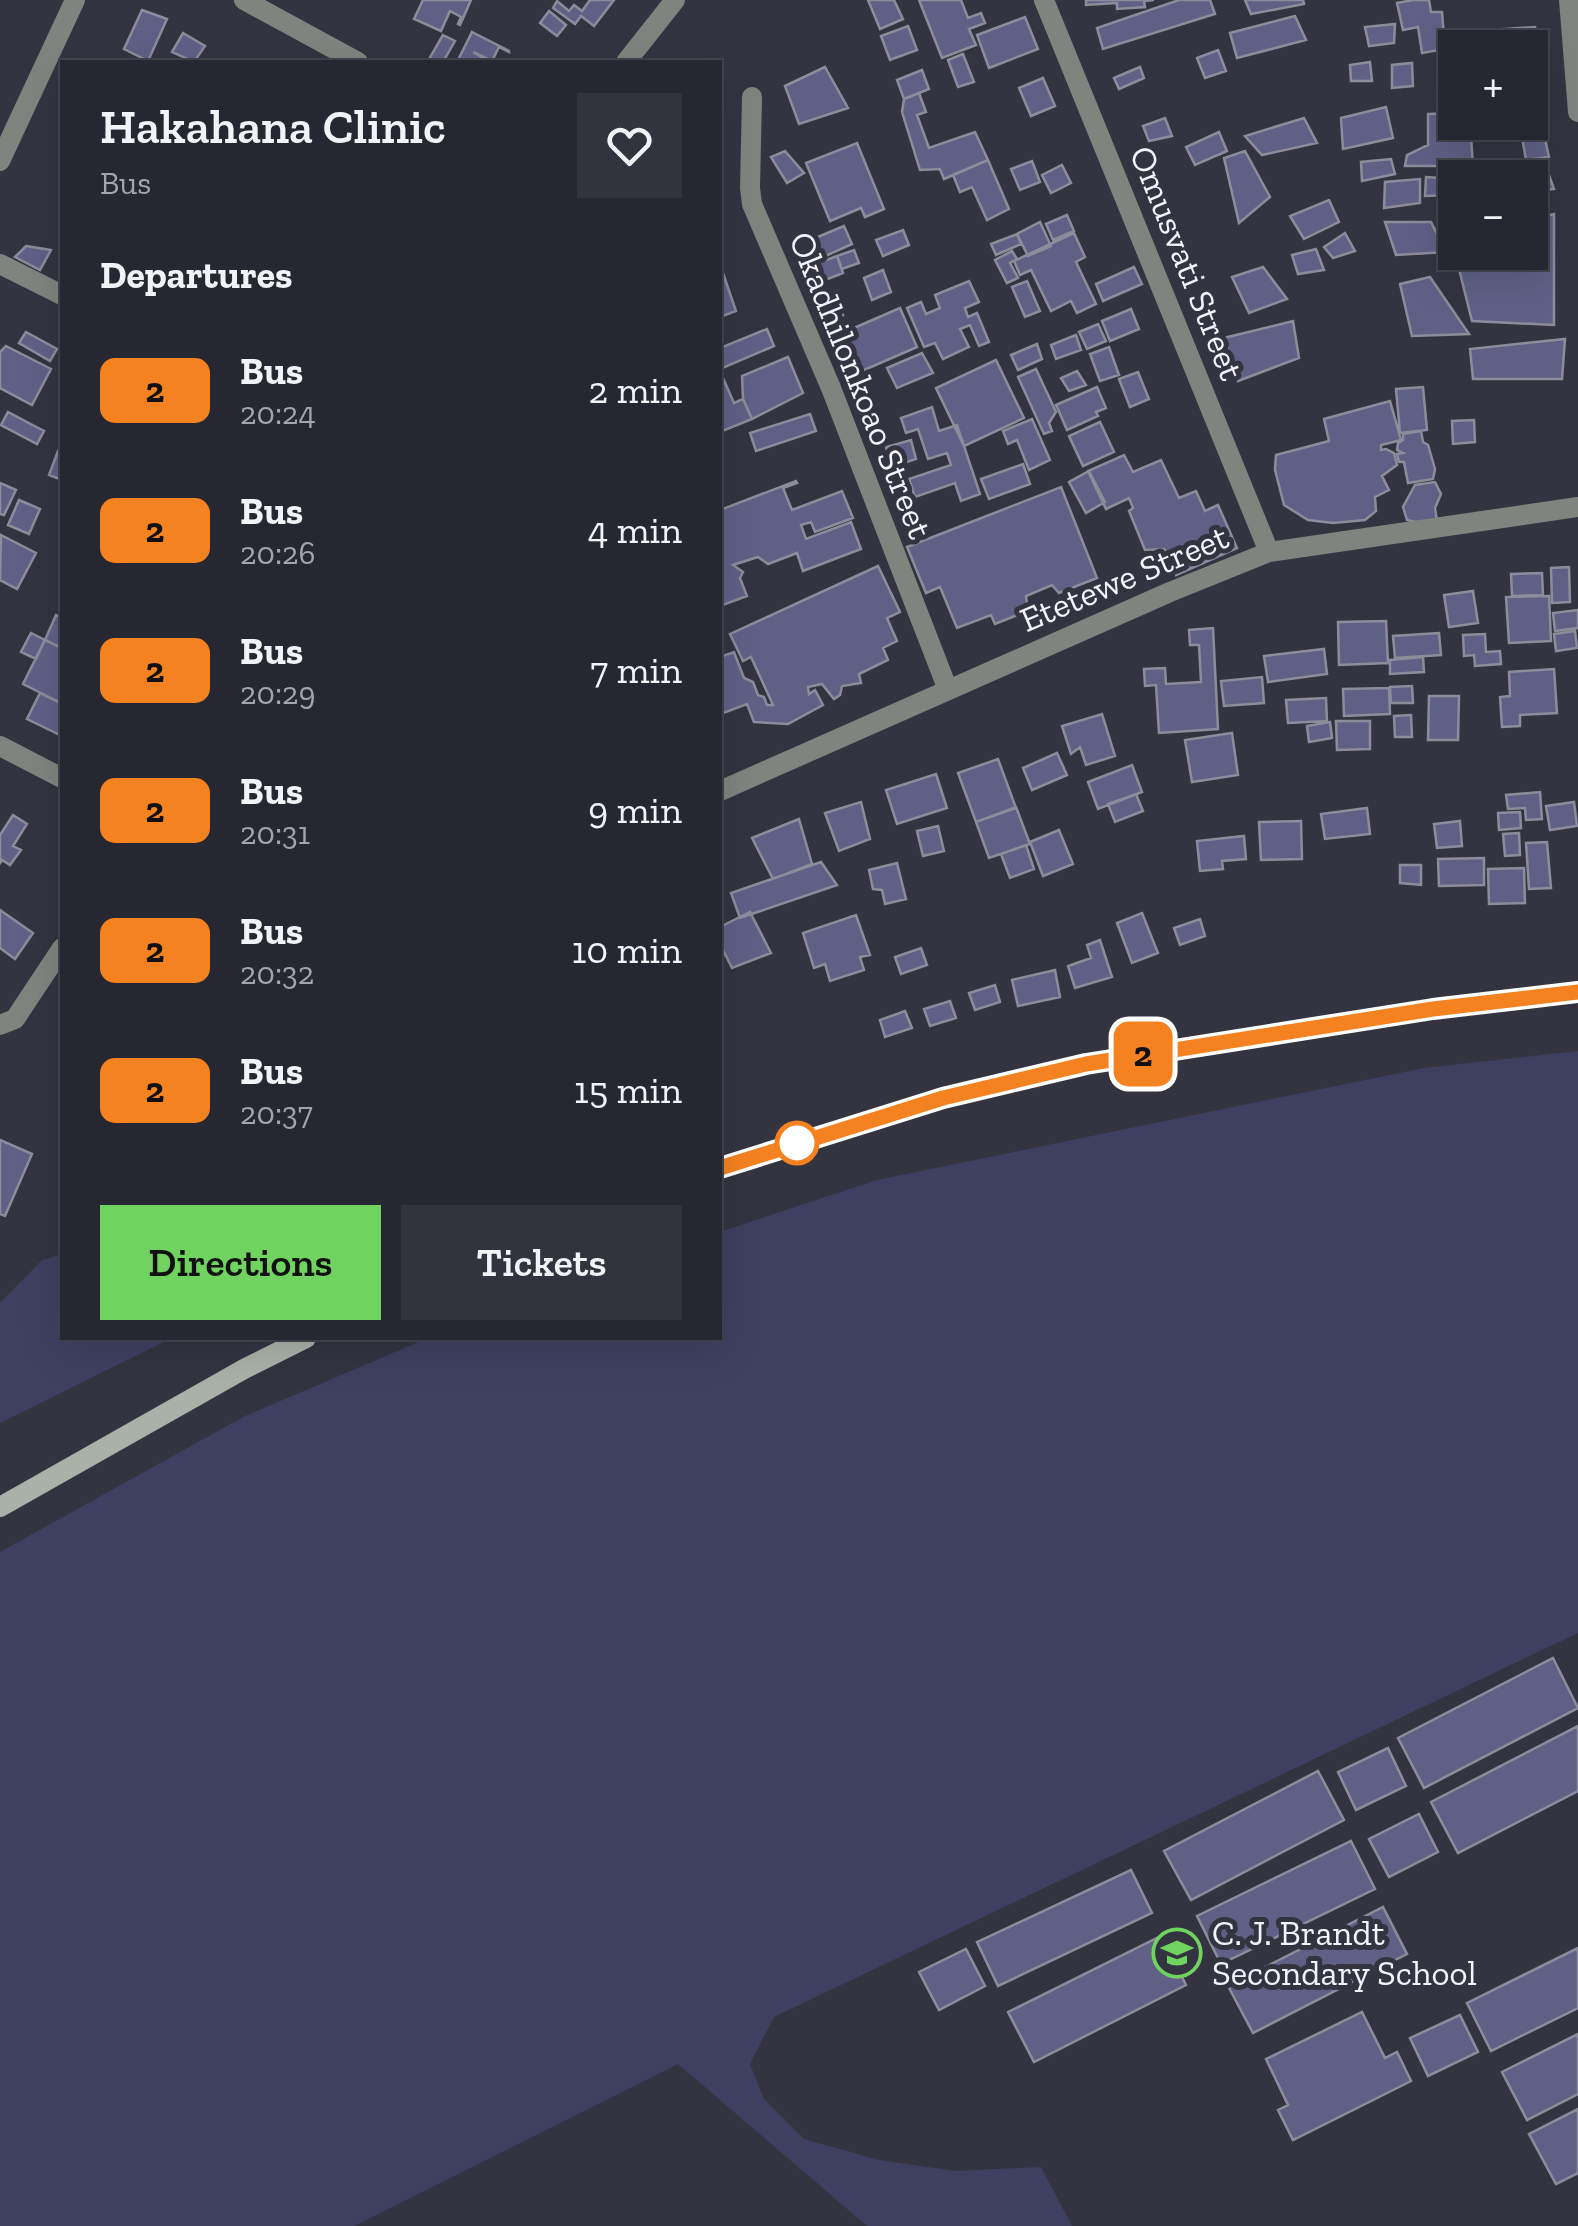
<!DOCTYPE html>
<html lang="en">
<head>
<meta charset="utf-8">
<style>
	:root { --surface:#262730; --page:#32333c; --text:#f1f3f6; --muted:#a4a5ab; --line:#42444c; --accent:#70d35f }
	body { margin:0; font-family:"Zilla Slab",serif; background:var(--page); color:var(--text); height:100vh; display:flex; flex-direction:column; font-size:38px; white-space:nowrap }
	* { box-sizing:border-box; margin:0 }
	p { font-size:32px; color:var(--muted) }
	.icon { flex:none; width:55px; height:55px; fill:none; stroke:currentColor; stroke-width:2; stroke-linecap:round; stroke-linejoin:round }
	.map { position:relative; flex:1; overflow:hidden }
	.side { position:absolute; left:60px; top:60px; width:662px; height:1280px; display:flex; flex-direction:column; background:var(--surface); border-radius:0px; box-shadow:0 10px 40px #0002,0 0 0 2px var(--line) }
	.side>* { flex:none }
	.badge { padding:0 20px; border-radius:15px; font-size:35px; line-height:65px }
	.buttons { position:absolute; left:1438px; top:30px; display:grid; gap:20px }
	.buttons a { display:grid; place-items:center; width:110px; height:110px; border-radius:0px; background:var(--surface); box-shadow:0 10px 40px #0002,0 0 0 2px var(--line); font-size:50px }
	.map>.badge { position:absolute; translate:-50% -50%; box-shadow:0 0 0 5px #fff }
	h2 { padding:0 40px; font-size:38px; line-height:90px }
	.round { display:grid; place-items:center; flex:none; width:105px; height:105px; border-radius:0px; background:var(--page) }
	.overview { display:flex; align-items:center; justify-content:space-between; height:170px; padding:0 40px }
	h1 { font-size:48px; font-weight:600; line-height:75px }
	.primary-button { display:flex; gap:20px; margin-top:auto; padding:20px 40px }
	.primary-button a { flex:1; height:115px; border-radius:0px; background:var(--accent); color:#111; font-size:40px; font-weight:600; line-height:115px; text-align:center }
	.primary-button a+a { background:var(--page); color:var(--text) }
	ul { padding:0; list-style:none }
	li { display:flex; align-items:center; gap:30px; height:140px; padding:0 40px }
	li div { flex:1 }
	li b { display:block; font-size:38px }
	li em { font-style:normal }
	li .badge { min-width:110px; font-weight:700; text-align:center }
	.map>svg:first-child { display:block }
</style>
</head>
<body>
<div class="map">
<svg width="1578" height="2226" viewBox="0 0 1578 2226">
	<rect width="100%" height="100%" fill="#333440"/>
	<path fill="#3f3f61" d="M 1578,1051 L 1578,1633 L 774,2017 L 750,2064 L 764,2099 L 804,2139 L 879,2160 L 956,2171 L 1041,2167 L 1072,2226 L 867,2226 L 678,2064 L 354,2226 L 0,2226 L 0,1552 L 245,1416 L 428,1338 L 720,1338 L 720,1232 L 877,1180 L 1424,1068 Z
		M 62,1254 L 62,1338 L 172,1338 L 0,1423 L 0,1303 L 42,1260 Z"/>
	<path fill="#606087" stroke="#8c8c9b" stroke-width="2.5" d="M 423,0 L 471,0 L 460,25 L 458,24 L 461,17 L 450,11 L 441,31 L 414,19 Z
		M 590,0 L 614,0 L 594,26 L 581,16 L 575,24 L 553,8 L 557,1 L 569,11 L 574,5 L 582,11 Z
		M 868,0 L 894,0 L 903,19 L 880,29 Z
		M 919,0 L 961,0 L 968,18 L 981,13 L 985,23 L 969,29 L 976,45 L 942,58 Z
		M 1086,0 L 1154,0 L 1144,1 L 1145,7 L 1117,9 L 1117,3 L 1086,5 Z
		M 1179,0 L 1210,0 L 1215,14 L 1103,49 L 1097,28 Z
		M 1245,0 L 1303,0 L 1304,4 L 1251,14 Z
		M 1413,0 L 1429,0 L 1431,12 L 1442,12 L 1445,49 L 1422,53 L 1418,27 L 1403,30 L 1397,3 Z
		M 142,10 L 167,19 L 148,61 L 124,49 Z
		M 549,11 L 566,25 L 557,36 L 540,23 Z
		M 1295,16 L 1306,40 L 1237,58 L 1230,33 Z
		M 1025,17 L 1038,49 L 989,68 L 977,35 Z
		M 1395,24 L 1394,43 L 1369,46 L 1365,27 Z
		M 908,26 L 917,50 L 890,60 L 881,36 Z
		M 1535,27 L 1535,52 L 1530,52 L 1530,48 L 1477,48 L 1477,31 Z
		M 472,32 L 509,51 L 509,52 L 499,47 L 492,61 L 473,52 L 483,58 L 481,62 L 457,62 Z
		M 183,33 L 205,46 L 194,62 L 172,52 Z
		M 443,35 L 455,41 L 443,62 L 430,62 L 428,61 Z
		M 1218,50 L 1226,71 L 1205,78 L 1197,58 Z
		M 963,54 L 974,82 L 958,87 L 948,60 Z
		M 1370,62 L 1372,81 L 1351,81 L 1350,65 Z
		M 1412,63 L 1413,86 L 1392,88 L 1392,65 Z
		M 825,67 L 848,108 L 799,124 L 785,86 Z
		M 1140,67 L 1144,78 L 1119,89 L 1114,78 Z
		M 922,70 L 929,89 L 904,99 L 897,80 Z
		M 1043,78 L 1055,106 L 1031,116 L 1019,88 Z
		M 919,93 L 926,112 L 917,115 L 929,148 L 975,132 L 988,160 L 944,179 L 940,169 L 920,170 L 902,112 L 904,99 Z
		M 1386,107 L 1393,138 L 1343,149 L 1341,118 Z
		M 1455,113 L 1455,122 L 1470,122 L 1473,166 L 1405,166 L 1407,155 L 1428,145 L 1428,114 Z
		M 1165,118 L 1172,136 L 1149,141 L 1143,126 Z
		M 1304,118 L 1317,143 L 1262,155 L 1245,136 Z
		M 1219,132 L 1227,151 L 1195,165 L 1186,147 Z
		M 1544,134 L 1549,157 L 1526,160 L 1522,137 Z
		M 857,143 L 884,209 L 865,217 L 861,208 L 830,221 L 806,163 Z
		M 785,151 L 804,173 L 787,183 L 771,157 Z
		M 1245,151 L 1270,197 L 1239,223 L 1224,158 Z
		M 1391,159 L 1395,174 L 1362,181 L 1361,162 Z
		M 988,160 L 1009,209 L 987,220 L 972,187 L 960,192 L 953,175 Z
		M 1032,161 L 1040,182 L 1020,190 L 1011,169 Z
		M 1062,165 L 1071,183 L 1051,193 L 1042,175 Z
		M 1549,175 L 1554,189 L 1530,192 L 1530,178 L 1522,178 Z
		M 1426,177 L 1455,179 L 1455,195 L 1425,196 Z
		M 1420,179 L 1420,203 L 1384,208 L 1385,182 Z
		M 1329,200 L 1339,222 L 1304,239 L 1290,216 Z
		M 1554,214 L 1554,325 L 1472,321 L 1450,233 L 1455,232 L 1455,252 L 1530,252 L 1530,219 Z
		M 1067,215 L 1074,231 L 1053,240 L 1046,224 Z
		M 1040,222 L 1051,246 L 1028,256 L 1017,234 Z
		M 1385,222 L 1431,222 L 1446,252 L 1396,255 Z
		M 844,226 L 852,244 L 821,258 L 813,239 Z
		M 903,230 L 909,245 L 883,256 L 876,240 Z
		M 1074,233 L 1085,257 L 1076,262 L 1096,304 L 1077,313 L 1071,301 L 1051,311 L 1031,270 L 1020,275 L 1014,261 Z
		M 1345,233 L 1355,251 L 1333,258 L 1324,247 Z
		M 1017,234 L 1021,244 L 996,255 L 991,244 Z
		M 26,246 L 51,250 L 40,270 L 15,257 Z
		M 1316,249 L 1324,270 L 1298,274 L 1292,255 Z
		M 854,250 L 859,263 L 842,269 L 837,256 Z
		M 1012,251 L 1017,259 L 1010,263 L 1018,278 L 1007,283 L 995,260 Z
		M 837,256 L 843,273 L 813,285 L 806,268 Z
		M 1134,267 L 1142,284 L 1103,301 L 1096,284 Z
		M 1263,267 L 1287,299 L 1249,313 L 1232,277 Z
		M 722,270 L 736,311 L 720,317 L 720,271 Z
		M 883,270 L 891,292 L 872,300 L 864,278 Z
		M 1430,277 L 1469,334 L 1412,336 L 1400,284 Z
		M 969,281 L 979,302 L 965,308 L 968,317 L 977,313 L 989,342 L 979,346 L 970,325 L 960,329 L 969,347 L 943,359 L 935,343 L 924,347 L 907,308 L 921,302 L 926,314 L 940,308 L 935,295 Z
		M 1027,281 L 1040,311 L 1025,317 L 1012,287 Z
		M 835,297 L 843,315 L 822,324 L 815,305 Z
		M 900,308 L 917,347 L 855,374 L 838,335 Z
		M 1131,309 L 1139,329 L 1110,341 L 1102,321 Z
		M 1293,321 L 1299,358 L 1238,381 L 1224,338 Z
		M 1098,324 L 1106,341 L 1087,349 L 1079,332 Z
		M 767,329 L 774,346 L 720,369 L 720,348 Z
		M 26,332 L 57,349 L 50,361 L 19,343 Z
		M 1076,335 L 1081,350 L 1056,359 L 1051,345 Z
		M 1565,339 L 1562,379 L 1473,379 L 1470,349 Z
		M 1037,344 L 1042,359 L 1018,370 L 1011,355 Z
		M 6,346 L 51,369 L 32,405 L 0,388 L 0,352 Z
		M 1109,347 L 1119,375 L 1100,381 L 1090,354 Z
		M 922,353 L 933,373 L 897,388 L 887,368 Z
		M 788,357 L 803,393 L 752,419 L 743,399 L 742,376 Z
		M 996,360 L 1024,418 L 964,446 L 936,388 Z
		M 1036,369 L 1056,412 L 1049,423 L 1052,431 L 1044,434 L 1018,377 Z
		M 720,371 L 734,403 L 743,399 L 752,419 L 720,432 Z
		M 1077,371 L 1086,385 L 1069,391 L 1061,378 Z
		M 1138,372 L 1149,399 L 1130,407 L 1119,379 Z
		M 1097,387 L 1106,408 L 1096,412 L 1098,416 L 1067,430 L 1056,405 Z
		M 1423,387 L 1427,430 L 1400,433 L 1396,389 Z
		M 1390,401 L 1401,440 L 1381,445 L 1381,450 L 1386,449 L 1394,453 L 1397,465 L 1382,476 L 1389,490 L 1375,497 L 1376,511 L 1365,520 L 1333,523 L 1308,520 L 1284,505 L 1275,470 L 1276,455 L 1329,441 L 1324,419 Z
		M 932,407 L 939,431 L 957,425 L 980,494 L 961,501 L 955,483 L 915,497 L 909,479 L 951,465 L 947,453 L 928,459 L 918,429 L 906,433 L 901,418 Z
		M 8,412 L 44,431 L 37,444 L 1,425 Z
		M 810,414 L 816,431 L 756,451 L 750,433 Z
		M 1032,419 L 1050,460 L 1029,470 L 1017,440 L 1008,444 L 1003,431 Z
		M 1474,420 L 1475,442 L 1453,444 L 1452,421 Z
		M 1100,422 L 1114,452 L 1083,466 L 1069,436 Z
		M 1421,431 L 1423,442 L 1428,445 L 1435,469 L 1433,479 L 1408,483 L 1404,462 L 1399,462 L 1397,454 L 1403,453 L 1397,450 L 1398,443 L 1403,440 L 1403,434 Z
		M 911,440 L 916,459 L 892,467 L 886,447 Z
		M 58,451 L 62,453 L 62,480 L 49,475 Z
		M 1124,455 L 1133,472 L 1161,460 L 1179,498 L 1196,491 L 1205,511 L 1218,505 L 1237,548 L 1176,575 L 1164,549 L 1145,550 L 1129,511 L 1133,508 L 1129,498 L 1106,509 L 1088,471 Z
		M 1023,464 L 1030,484 L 989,499 L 981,479 Z
		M 1089,471 L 1105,502 L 1086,513 L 1069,482 Z
		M 796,481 L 797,483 L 783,488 L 792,510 L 842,491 L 853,518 L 815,532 L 811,522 L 801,525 L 806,539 L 851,522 L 861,549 L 803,571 L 797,553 L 768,564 L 758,557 L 733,565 L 743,572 L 740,578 L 747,596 L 720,606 L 720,510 Z
		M 1435,482 L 1441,494 L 1435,508 L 1437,521 L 1419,523 L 1407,520 L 1403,507 L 1415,485 Z
		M 0,483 L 16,490 L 4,515 L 0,514 Z
		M 1061,487 L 1097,578 L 1059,593 L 1052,585 L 1026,596 L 1028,611 L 995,624 L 991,615 L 957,628 L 940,587 L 926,593 L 907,547 Z
		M 19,500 L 40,509 L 29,534 L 8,525 Z
		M 1,535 L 36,553 L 17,589 L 0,580 Z
		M 878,566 L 900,612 L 887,618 L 897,641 L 883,648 L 888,660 L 859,674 L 861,683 L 842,686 L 840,695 L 834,699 L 822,684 L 808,687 L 809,694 L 815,690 L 823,705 L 788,724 L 754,722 L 747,704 L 723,713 L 720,704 L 720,657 L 734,652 L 744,678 L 753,682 L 758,695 L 764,697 L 767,705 L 773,705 L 751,657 L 743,661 L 730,634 Z
		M 1569,567 L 1570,602 L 1552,603 L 1551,568 Z
		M 1542,573 L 1543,595 L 1512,596 L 1511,574 Z
		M 1473,591 L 1478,623 L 1449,627 L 1444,595 Z
		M 1549,596 L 1551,641 L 1509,643 L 1506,597 Z
		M 1578,610 L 1578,628 L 1555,631 L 1553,613 Z
		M 56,615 L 62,618 L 62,648 L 45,640 Z
		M 1386,621 L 1388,663 L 1339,665 L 1338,622 Z
		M 1213,628 L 1218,729 L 1159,733 L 1156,685 L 1145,686 L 1144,669 L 1165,668 L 1166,684 L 1201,682 L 1199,645 L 1190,645 L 1189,630 Z
		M 1575,631 L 1577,648 L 1556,651 L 1554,634 Z
		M 31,633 L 45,640 L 36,659 L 21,652 Z
		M 1439,633 L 1441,655 L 1395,658 L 1393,636 Z
		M 1485,634 L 1486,652 L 1500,651 L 1501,664 L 1475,666 L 1474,655 L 1464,656 L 1463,635 Z
		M 45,640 L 62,648 L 61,703 L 23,684 Z
		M 1324,649 L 1327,674 L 1268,682 L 1264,656 Z
		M 1423,657 L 1424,672 L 1390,674 L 1390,660 Z
		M 1554,669 L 1557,713 L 1520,715 L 1520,726 L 1502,727 L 1500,697 L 1510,696 L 1509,672 Z
		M 1262,677 L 1264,703 L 1224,706 L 1221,681 Z
		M 1412,686 L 1413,703 L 1391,703 L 1390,687 Z
		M 1389,688 L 1390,714 L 1344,716 L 1343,689 Z
		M 40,693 L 62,704 L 62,736 L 27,719 Z
		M 1429,696 L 1459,696 L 1458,740 L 1428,740 Z
		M 1326,698 L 1327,721 L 1288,723 L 1286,700 Z
		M 1102,714 L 1115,756 L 1086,765 L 1080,747 L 1071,754 L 1062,726 Z
		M 1411,715 L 1412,737 L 1395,737 L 1394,716 Z
		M 1336,721 L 1370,721 L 1370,749 L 1337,750 Z
		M 1330,722 L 1332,738 L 1309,742 L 1307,726 Z
		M 1232,733 L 1238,775 L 1192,782 L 1185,740 Z
		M 1057,753 L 1067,775 L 1032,790 L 1023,768 Z
		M 998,759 L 1016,808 L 976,822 L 958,773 Z
		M 1132,765 L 1142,792 L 1098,809 L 1088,782 Z
		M 936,774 L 947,808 L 897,824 L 886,790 Z
		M 1540,792 L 1542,819 L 1526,820 L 1525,808 L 1508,809 L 1506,795 Z
		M 1136,794 L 1143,811 L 1115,822 L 1108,804 Z
		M 861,802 L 870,839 L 839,851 L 825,813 Z
		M 1574,802 L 1577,826 L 1550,830 L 1546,806 Z
		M 1016,807 L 1030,844 L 989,858 L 976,822 Z
		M 1367,808 L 1370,834 L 1325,839 L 1321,814 Z
		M 1520,812 L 1521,828 L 1499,830 L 1498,813 Z
		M 13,815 L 27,824 L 13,846 L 21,850 L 10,865 L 2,860 L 0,863 L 0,835 Z
		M 799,819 L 812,864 L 773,879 L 752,838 Z
		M 1301,821 L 1302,859 L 1261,860 L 1259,822 Z
		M 1460,821 L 1462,846 L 1437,848 L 1434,824 Z
		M 938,826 L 944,851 L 923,856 L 917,831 Z
		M 1059,830 L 1073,864 L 1043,876 L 1030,842 Z
		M 1519,833 L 1520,855 L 1505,856 L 1503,834 Z
		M 1244,836 L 1246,859 L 1222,861 L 1223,869 L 1200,871 L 1197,841 Z
		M 1547,842 L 1551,888 L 1529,889 L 1526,843 Z
		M 1026,845 L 1034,869 L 1010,878 L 1001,854 Z
		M 1484,858 L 1484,885 L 1439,886 L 1438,859 Z
		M 821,862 L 837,885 L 740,918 L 731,893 Z
		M 897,863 L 906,899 L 885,904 L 882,890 L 873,889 L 869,870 Z
		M 1400,865 L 1421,865 L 1421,885 L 1400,883 Z
		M 1524,868 L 1525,903 L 1489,904 L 1488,869 Z
		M 0,910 L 33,933 L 15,959 L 0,948 Z
		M 750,912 L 771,953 L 732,968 L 720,944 L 720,927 Z
		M 1142,913 L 1158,953 L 1132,963 L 1117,923 Z
		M 856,915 L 870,955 L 860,957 L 864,970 L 830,981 L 825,964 L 814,968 L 803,933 Z
		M 1200,919 L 1205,936 L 1180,945 L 1174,928 Z
		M 1100,940 L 1112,977 L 1075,988 L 1068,966 L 1091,958 L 1087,945 Z
		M 921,948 L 927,965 L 901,974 L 895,957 Z
		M 1055,970 L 1060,997 L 1018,1006 L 1012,980 Z
		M 995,985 L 1000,1002 L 975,1010 L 969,993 Z
		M 950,1001 L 956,1018 L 930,1026 L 924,1009 Z
		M 905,1011 L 912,1028 L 885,1037 L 880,1020 Z
		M 0,1140 L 32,1154 L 5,1216 L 0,1214 Z
		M 1553,1658 L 1578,1708 L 1424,1788 L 1398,1738 Z
		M 1578,1726 L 1578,1791 L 1458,1853 L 1431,1802 Z
		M 1388,1748 L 1406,1786 L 1356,1810 L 1338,1772 Z
		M 1318,1771 L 1344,1820 L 1191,1900 L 1164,1851 Z
		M 1419,1814 L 1438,1852 L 1389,1877 L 1369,1839 Z
		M 1351,1841 L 1375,1889 L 1221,1964 L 1197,1916 Z
		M 1131,1870 L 1152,1913 L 998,1986 L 977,1942 Z
		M 1383,1907 L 1407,1954 L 1253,2033 L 1228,1986 Z
		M 1161,1936 L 1186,1985 L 1034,2062 L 1008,2012 Z
		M 1578,1948 L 1578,2008 L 1491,2051 L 1467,2003 Z
		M 966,1949 L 985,1986 L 939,2010 L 919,1972 Z
		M 1362,2012 L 1385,2058 L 1397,2052 L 1411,2081 L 1293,2140 L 1278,2110 L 1288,2105 L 1266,2059 Z
		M 1460,2015 L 1478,2052 L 1428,2076 L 1410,2038 Z
		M 1578,2034 L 1578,2094 L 1527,2120 L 1502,2072 Z
		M 1578,2109 L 1578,2173 L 1556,2184 L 1529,2134 Z"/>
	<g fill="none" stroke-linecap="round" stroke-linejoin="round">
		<path stroke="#80847f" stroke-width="20" d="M 244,0 L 358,62
			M 1044,0 L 1269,552
			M 1569,0 L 1578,112
			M 626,62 L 675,0
			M 752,97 L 750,188 L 752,204 L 831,388 L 948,690
			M 0,161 L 75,0
			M 0,264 L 62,295
			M 0,746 L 62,778
			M 720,791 L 1170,592 L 1269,552 L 1578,507
			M 0,1025 L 15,1019 L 62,948"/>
		<path stroke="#aab1a8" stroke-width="20" d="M 720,1168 L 943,1098 L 1087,1064 L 1433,1009 L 1578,992
			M 0,1507 L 244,1369 L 306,1338"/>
	</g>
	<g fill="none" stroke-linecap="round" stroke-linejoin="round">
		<g stroke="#fff" stroke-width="22">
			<path id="line" d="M 720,1168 L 943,1098 L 1086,1064 L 1433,1009 L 1578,992"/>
		</g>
		<use href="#line" stroke="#f58220" stroke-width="15"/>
	</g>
	<defs>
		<g id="school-ring" transform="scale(2.5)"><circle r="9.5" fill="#333440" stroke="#70d35f" stroke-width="1.5"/><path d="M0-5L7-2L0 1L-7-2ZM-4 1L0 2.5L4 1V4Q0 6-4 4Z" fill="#70d35f"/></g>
	</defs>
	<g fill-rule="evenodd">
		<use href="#school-ring" x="1177" y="1953"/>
	</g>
	<circle fill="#fff" stroke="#f58220" stroke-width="5" cx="797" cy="1143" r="20"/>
	<g text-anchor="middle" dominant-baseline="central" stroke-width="10" stroke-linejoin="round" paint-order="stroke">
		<g font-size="35" fill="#f2f3fb" stroke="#333440">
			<text transform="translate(1187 263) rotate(68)">Omusvati Street</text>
			<text transform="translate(861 385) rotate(68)">Okadhilonkoao Street</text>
			<text transform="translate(1124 578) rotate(-23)">Etetewe Street</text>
		</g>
		<g font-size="35" fill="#f2f3fb" stroke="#333440" text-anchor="start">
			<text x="1212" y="1933">C. J. Brandt<tspan x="1212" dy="40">Secondary School</tspan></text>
		</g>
	</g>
</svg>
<div class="buttons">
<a>+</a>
<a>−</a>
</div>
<b class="badge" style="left:1143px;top:1054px;background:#f58220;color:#111">2</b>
<section class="side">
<div class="overview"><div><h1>Hakahana Clinic</h1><p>Bus</p></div><a class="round"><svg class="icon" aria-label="heart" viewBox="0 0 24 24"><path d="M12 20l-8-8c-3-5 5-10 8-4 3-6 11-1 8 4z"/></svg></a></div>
<h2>Departures</h2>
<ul>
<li><span class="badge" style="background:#f58220;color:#111">2</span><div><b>Bus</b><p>20:24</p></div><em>2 min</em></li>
<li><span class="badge" style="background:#f58220;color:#111">2</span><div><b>Bus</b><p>20:26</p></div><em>4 min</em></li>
<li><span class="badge" style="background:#f58220;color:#111">2</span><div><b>Bus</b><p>20:29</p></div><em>7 min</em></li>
<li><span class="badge" style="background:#f58220;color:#111">2</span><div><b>Bus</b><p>20:31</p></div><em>9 min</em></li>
<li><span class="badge" style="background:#f58220;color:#111">2</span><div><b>Bus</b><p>20:32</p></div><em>10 min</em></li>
<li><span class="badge" style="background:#f58220;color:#111">2</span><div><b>Bus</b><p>20:37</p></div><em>15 min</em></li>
</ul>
<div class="primary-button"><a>Directions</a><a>Tickets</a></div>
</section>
</div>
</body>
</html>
